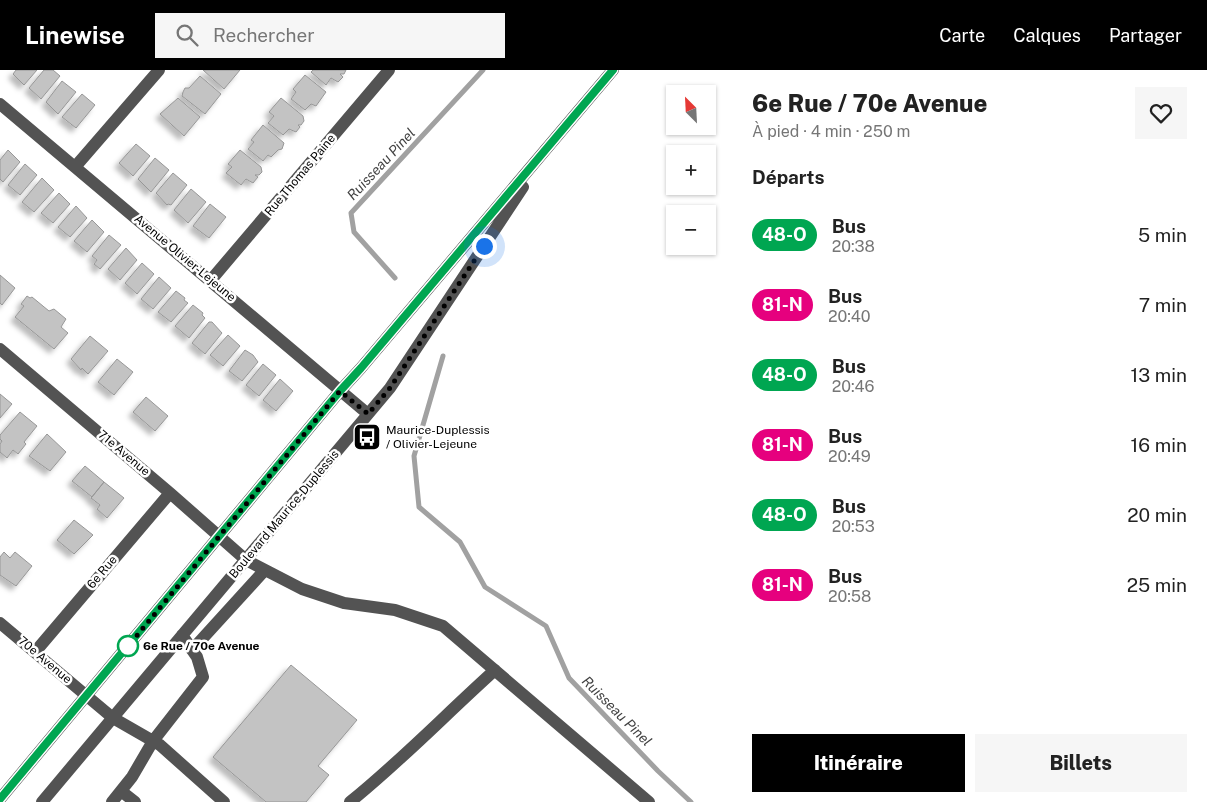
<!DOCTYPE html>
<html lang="fr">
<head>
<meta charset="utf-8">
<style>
	:root { --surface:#fff; --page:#f6f6f6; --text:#222; --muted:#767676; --accent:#000 }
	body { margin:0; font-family:"Public Sans",sans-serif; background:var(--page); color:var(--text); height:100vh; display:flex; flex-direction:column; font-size:19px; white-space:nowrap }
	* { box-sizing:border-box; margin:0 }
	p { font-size:16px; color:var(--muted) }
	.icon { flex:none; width:28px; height:28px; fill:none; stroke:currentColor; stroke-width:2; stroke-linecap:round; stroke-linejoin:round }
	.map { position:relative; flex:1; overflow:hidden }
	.drawer { display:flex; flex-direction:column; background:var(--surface); width:475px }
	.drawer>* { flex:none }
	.badge { padding:0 10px; border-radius:16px; font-size:18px; line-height:32px }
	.needle { width:32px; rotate:336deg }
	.buttons { position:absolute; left:666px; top:15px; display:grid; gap:10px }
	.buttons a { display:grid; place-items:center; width:50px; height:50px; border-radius:0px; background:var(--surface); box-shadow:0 1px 4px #0004; font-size:25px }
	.you { position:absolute; width:25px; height:25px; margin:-12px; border:4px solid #fff; border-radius:50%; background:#1a73e8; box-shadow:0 0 0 8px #1a73e833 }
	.map>.badge { position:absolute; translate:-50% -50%; box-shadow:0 0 0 2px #fff }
	h2 { padding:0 20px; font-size:19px; line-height:45px }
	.round { display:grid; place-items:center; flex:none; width:52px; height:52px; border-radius:0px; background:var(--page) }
	.summary { display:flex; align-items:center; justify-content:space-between; height:85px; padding:0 20px }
	h1 { font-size:24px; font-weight:800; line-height:38px }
	.action { display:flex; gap:10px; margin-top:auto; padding:10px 20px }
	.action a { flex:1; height:58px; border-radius:0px; background:var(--accent); color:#fff; font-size:20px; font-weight:800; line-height:58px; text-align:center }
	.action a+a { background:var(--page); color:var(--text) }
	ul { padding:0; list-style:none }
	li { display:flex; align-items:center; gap:15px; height:70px; padding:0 20px }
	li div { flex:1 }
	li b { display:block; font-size:19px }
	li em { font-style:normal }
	li .badge { min-width:55px; font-weight:700; text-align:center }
	header { display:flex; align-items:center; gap:30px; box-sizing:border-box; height:70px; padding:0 25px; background:var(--accent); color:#fff }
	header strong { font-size:24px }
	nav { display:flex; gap:28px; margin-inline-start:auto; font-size:18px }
	.search { width:350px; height:45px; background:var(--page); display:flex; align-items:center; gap:12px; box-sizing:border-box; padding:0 18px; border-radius:0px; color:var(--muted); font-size:19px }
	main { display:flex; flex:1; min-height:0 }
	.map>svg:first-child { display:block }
</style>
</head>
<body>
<header>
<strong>Linewise</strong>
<div class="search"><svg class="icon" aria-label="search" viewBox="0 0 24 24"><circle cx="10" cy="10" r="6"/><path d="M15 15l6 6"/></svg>Rechercher</div>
<nav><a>Carte</a><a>Calques</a><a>Partager</a></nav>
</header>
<main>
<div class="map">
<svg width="732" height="732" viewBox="0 0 732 732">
	<defs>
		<filter id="shadow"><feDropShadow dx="-4.5" dy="4.5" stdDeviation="2.5" flood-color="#0004"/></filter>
	</defs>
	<rect width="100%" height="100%" fill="#fff"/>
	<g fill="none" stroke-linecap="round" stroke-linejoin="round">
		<path stroke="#a1a1a1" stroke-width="5" d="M 395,208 L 354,162 L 351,143 L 483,0
			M 443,286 L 414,386 L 419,437 L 460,472 L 485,517 L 546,556 L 569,608 L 658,701 L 691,732"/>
	</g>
	<path fill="#c3c3c3" stroke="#979797" filter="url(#shadow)" d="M 16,0 L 37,0 L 24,15 L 13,4 Z
		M 44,0 L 53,0 L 60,6 L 41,29 L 29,18 Z
		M 203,0 L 240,0 L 224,19 Z
		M 313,0 L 346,0 L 344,4 L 340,4 L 343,7 L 338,12 L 331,8 L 326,15 L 311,2 Z
		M 305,5 L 326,22 L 316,36 L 311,34 L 305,40 L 291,29 L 296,22 L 293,19 Z
		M 200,6 L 221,24 L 205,44 L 182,26 L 183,22 L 185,18 L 189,18 Z
		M 62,11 L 76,22 L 58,44 L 46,32 Z
		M 82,24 L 95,35 L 76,58 L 62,47 Z
		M 178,28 L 200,47 L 184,66 L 160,44 Z
		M 281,28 L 303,46 L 304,51 L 301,55 L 298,55 L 300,57 L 296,62 L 289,59 L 283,65 L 268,53 L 274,46 L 269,42 Z
		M 263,55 L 284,73 L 282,79 L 278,80 L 271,87 L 268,85 L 263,91 L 248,79 L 254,72 L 251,70 Z
		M 136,74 L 150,86 L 133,106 L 119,93 Z
		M 8,80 L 20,92 L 3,112 L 0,109 L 0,90 Z
		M 240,80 L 261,97 L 262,102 L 259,105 L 255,105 L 258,107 L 253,113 L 246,109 L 241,115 L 226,103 L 232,97 L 228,94 Z
		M 155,88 L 169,100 L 151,122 L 138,109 Z
		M 25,94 L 37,105 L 20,125 L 8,115 Z
		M 173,103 L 187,115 L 171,135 L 168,134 L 167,135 L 156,123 Z
		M 42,108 L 54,120 L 34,142 L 22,132 Z
		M 191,119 L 206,132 L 188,153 L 174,140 Z
		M 59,123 L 70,134 L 53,153 L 41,143 Z
		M 210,134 L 226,147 L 209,168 L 193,156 Z
		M 76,136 L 87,148 L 70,167 L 58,157 Z
		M 92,150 L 104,162 L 87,182 L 74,171 Z
		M 109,165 L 121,175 L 100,199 L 94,194 L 97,190 L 92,186 Z
		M 126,178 L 137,190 L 120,210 L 108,199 Z
		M 142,193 L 154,204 L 137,224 L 125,213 Z
		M 0,205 L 15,218 L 2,235 L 0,233 Z
		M 159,207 L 171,218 L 153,239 L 141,229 Z
		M 176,221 L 185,228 L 184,230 L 188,233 L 171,252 L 158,242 Z
		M 27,226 L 30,228 L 32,227 L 49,241 L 54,239 L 66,249 L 61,257 L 68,263 L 54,279 L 15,247 L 24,236 L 21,234 Z
		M 193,235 L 203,243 L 202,245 L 205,248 L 189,268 L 175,256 Z
		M 209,252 L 212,252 L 222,263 L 205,284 L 192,273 Z
		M 228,265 L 240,276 L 223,296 L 210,285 Z
		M 90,266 L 108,281 L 88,304 L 82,298 L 81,300 L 71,289 Z
		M 245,280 L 253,285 L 258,292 L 242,311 L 229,301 Z
		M 117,289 L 133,302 L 114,325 L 98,312 Z
		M 263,294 L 276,305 L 259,326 L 246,315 Z
		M 280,309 L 293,321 L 276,341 L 263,330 Z
		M 0,324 L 12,334 L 0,348 Z
		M 146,327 L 168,346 L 155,361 L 133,342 Z
		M 20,342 L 37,356 L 24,372 L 26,374 L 18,384 L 13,380 L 7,388 L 0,382 L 0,374 L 2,371 L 0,369 L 0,365 Z
		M 47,364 L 66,382 L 50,401 L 29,386 Z
		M 85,396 L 104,412 L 92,427 L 72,411 Z
		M 104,412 L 124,428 L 107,448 L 97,439 L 100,435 L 91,428 Z
		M 74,450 L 93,465 L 74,484 L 57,470 Z
		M 4,482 L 10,488 L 15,482 L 32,496 L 16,516 L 0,505 L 0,487 Z
		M 291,595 L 357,650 L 318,696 L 329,705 L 306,732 L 266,732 L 213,687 Z"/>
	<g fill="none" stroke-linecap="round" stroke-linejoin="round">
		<path stroke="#535353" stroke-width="12" d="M 0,34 L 368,344
			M 75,97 L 159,0
			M 211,210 L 389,0
			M 0,279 L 170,423 L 246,490 L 302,519 L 344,533 L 395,540 L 443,556 L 649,732
			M 0,553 L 113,648 L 160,675 L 224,732
			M 192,580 L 264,501
			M 35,582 L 170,423
			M 121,721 L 135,732
			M 0,729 L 340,321 L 361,298 L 613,0
			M 42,732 L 390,318 L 523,117
			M 112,732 L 132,707 L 153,671 L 203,607 L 197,587 L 182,565
			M 350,732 C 401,691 446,644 495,600"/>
	</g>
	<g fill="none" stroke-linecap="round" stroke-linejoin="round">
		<g stroke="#fff" stroke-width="11">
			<path id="line" d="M 0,729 L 340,321 L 361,298 L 613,0"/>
		</g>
		<use href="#line" stroke="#00a651" stroke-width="8"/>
		<path stroke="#000" stroke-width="5" stroke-dasharray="0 9" d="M 128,576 L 124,581 L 340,321 L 368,344 L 390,318 L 484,176"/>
	</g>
	<defs>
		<g id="bus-square" transform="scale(1.4375)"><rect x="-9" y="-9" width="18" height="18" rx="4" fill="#000" stroke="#fff"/><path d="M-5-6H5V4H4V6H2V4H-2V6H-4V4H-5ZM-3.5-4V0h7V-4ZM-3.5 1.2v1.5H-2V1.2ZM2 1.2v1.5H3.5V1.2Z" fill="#fff"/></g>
	</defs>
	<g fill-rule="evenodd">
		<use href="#bus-square" x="367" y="367"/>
	</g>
	<circle fill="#fff" stroke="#00a651" stroke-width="2.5" cx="128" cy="576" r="10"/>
	<g text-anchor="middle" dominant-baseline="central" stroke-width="5" stroke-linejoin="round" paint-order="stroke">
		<g font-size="12" fill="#000" stroke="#fff">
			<text transform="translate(300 105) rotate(-50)">Rue Thomas Paine</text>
			<text transform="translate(185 188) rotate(40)">Avenue Olivier-Lejeune</text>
			<text transform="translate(124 383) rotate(40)">71e Avenue</text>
			<text transform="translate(284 444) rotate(-50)">Boulevard Maurice-Duplessis</text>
			<text transform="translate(102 502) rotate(-50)">6e Rue</text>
			<text transform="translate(45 590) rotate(40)">70e Avenue</text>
		</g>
		<g font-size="12" fill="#000" stroke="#fff" text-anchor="start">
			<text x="386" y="360">Maurice-Duplessis<tspan x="386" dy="14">/ Olivier-Lejeune</tspan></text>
		</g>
		<g font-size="12" font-weight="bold" fill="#000" stroke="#fff" text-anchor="start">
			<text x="143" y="576">6e Rue / 70e Avenue</text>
		</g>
		<g font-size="14" font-style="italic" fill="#424242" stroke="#fff">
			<text transform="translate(381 94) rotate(-47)">Ruisseau Pinel</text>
			<text transform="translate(617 641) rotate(45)">Ruisseau Pinel</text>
		</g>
	</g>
</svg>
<div class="buttons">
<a><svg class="needle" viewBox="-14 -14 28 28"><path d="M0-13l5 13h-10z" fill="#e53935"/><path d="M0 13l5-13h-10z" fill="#767676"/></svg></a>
<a>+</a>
<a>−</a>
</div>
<div class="you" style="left:484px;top:176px"></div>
</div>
<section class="drawer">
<div class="summary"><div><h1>6e Rue / 70e Avenue</h1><p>À pied · 4 min · 250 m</p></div><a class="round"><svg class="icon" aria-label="heart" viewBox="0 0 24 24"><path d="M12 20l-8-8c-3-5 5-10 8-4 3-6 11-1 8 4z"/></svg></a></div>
<h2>Départs</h2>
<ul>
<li><span class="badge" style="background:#00a651;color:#fff">48-O</span><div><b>Bus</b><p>20:38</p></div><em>5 min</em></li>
<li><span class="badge" style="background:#e6007e;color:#fff">81-N</span><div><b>Bus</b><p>20:40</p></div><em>7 min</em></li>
<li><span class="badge" style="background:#00a651;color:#fff">48-O</span><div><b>Bus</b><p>20:46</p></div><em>13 min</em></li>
<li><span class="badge" style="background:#e6007e;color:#fff">81-N</span><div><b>Bus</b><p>20:49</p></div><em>16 min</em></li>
<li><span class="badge" style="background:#00a651;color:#fff">48-O</span><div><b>Bus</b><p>20:53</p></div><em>20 min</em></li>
<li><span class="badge" style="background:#e6007e;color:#fff">81-N</span><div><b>Bus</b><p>20:58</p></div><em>25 min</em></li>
</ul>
<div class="action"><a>Itinéraire</a><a>Billets</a></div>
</section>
</main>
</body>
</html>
